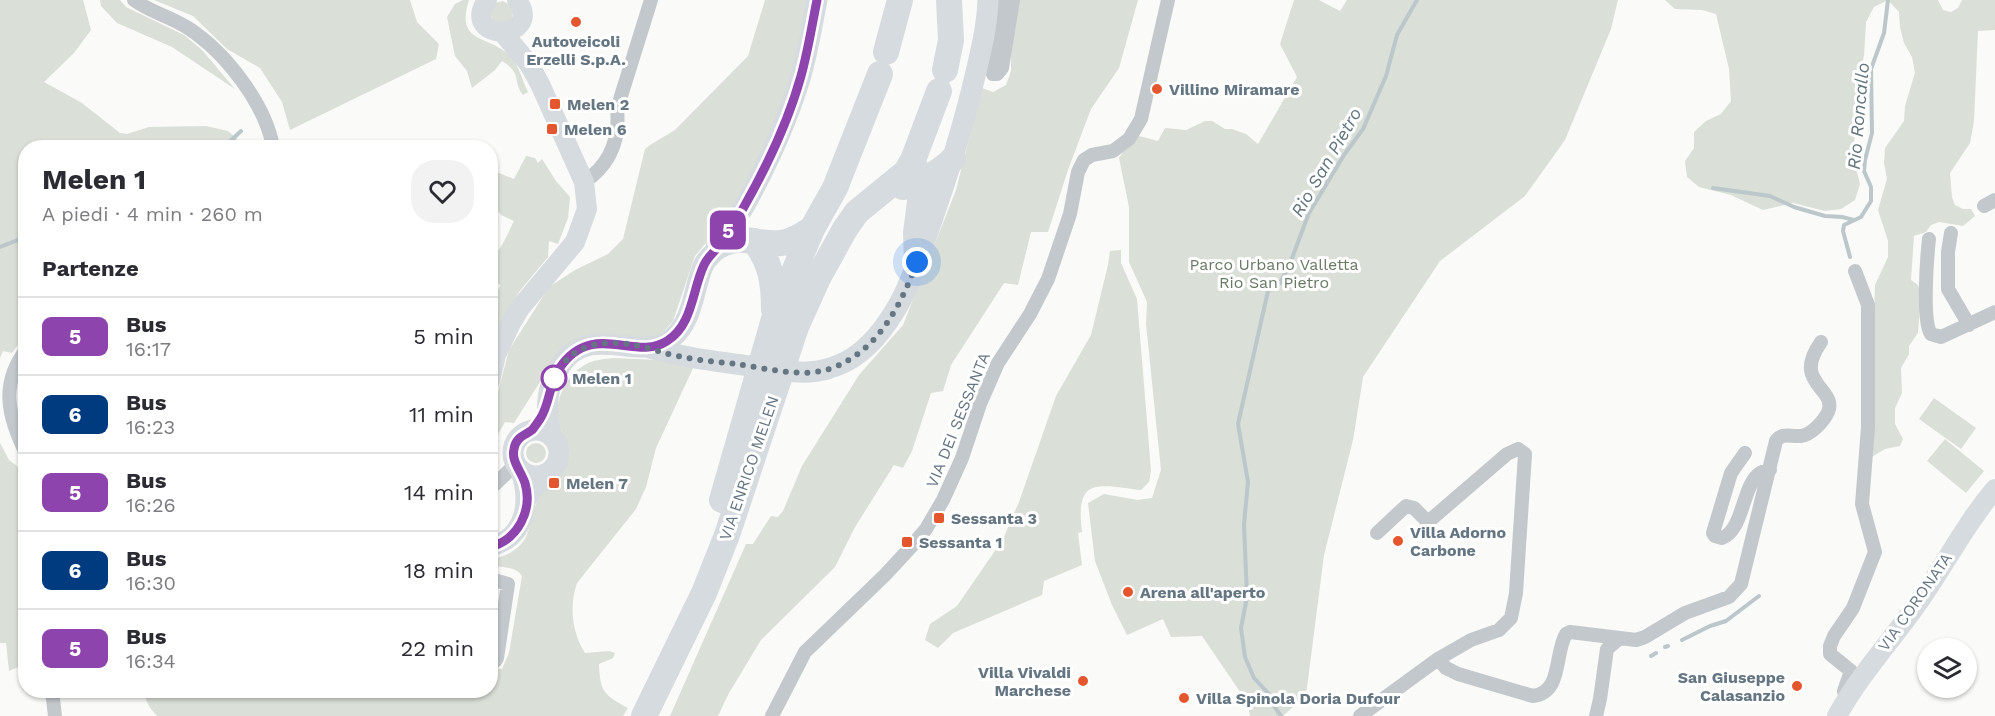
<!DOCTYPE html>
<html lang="it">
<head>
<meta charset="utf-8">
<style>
	:root { --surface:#fff; --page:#f2f2f3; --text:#2b2b33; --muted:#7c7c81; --line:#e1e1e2 }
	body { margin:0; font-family:"Work Sans",sans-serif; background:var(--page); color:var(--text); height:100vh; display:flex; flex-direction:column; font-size:22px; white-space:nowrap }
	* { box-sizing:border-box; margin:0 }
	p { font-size:20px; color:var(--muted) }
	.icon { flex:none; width:33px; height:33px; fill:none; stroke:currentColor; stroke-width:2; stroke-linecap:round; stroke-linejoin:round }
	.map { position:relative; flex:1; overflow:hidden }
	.drawer { position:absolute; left:18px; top:140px; width:480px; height:558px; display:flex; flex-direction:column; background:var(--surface); border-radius:24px; box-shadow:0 2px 4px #0004 }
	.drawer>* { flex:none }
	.badge { padding:0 12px; border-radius:9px; font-size:21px; line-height:39px }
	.tools { position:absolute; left:1917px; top:638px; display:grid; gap:12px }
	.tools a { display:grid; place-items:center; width:60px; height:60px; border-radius:50%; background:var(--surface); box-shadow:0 2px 4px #0004; font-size:30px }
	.you { position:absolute; width:30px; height:30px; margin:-15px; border:4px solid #fff; border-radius:50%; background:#1a73e8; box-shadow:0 0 0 9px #1a73e833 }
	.map>.badge { position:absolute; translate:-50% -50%; box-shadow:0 0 0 3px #fff }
	h2 { padding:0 24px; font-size:22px; line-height:54px }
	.round { display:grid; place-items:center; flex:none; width:63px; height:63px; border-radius:24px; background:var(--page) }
	.overview { display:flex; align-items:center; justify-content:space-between; height:102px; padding:0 24px }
	h1 { font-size:28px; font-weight:700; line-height:45px }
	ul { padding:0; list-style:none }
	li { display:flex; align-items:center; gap:18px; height:78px; padding:0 24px; border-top:2px solid var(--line) }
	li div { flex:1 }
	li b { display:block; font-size:22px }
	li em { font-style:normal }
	li .badge { min-width:66px; font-weight:700; text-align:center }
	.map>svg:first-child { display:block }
</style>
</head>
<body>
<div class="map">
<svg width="1995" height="716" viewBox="0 0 1995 716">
	<rect width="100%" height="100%" fill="#fafaf8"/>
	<path fill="#dadfd7" d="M 0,0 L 83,0 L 91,30 L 74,53 L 44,82 L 82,103 L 120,133 L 127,134 L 149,127 L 206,126 L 228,131 L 246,147 L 26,147 L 25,335 L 12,353 L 3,351 L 0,358 Z
		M 100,0 L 120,0 L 126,7 L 184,35 L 202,50 L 235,89 L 172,47 L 117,23 L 101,6 Z
		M 154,0 L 410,0 L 417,22 L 439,44 L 436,59 L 290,130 L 282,102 L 260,68 L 227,49 L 193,16 Z
		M 463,0 L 469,0 C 455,43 487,35 508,54 C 518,62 522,80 528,92 L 523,95 C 512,80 523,74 502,61 L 495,70 L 472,88 L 467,71 L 455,56 L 447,17 L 455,4 Z
		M 765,0 L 808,0 L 788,90 L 744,197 L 695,256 L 673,321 L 664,331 L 654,338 L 557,355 L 514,423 L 505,422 L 491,447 L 491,433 L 498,392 L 509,350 L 549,287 L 575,270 L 608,254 L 623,239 L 645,149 L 650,145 L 675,130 L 748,56 Z
		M 1020,0 L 1138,0 L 1119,68 L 1091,109 L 1068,170 L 1048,232 L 1031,232 L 1018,285 L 1004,283 L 951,365 L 943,391 L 931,393 L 912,451 L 903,468 L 894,465 L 855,527 L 835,567 L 761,640 L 729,693 L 718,716 L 670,716 L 746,544 L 753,544 L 771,516 L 778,517 L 783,511 L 802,466 L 859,375 L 903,325 L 956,190 L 982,88 L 993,92 L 1006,85 L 1011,71 L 1011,24 Z
		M 1294,0 L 1319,0 L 1340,11 L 1347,0 L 1618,0 L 1611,29 L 1565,140 L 1525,196 L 1440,261 L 1363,377 L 1353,440 L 1324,555 L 1306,695 L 1283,716 L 1250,716 L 1247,702 L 1202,636 L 1171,637 L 1163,619 L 1127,635 L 1112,605 L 1095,561 L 1088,503 L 1104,494 L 1138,500 L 1152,498 L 1161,470 L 1146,324 L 1147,302 L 1129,262 L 1129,207 L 1119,158 L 1135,135 L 1158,141 L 1165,128 L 1186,130 L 1205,121 L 1212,121 L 1225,129 L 1232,129 L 1246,134 L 1258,144 L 1297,77 L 1280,44 Z
		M 1665,0 L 1888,0 L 1874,7 L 1866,22 L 1864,56 L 1860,72 L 1864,104 L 1863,121 L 1855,136 L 1852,152 L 1860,184 L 1855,200 L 1841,209 L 1825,211 L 1793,203 L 1763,210 L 1731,195 L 1699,187 L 1687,177 L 1685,161 L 1694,148 L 1694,132 L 1706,121 L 1721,114 L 1731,101 L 1729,69 L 1716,14 L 1702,10 L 1675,9 Z
		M 1888,0 L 1938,0 L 1943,10 L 1951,12 L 1958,8 L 1962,0 L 1995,0 L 1995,30 L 1978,31 L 1974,121 L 1970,143 L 1950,173 L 1952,197 L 1955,205 L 1963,209 L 1971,209 L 1975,216 L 1963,226 L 1939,222 L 1931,225 L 1926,232 L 1914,236 L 1911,280 L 1918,285 L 1921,294 L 1918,333 L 1909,346 L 1909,354 L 1901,368 L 1902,393 L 1895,408 L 1895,424 L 1903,439 L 1900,446 L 1885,449 L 1870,458 L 1875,285 L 1888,257 L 1888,241 L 1878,210 L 1887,179 L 1884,163 L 1885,148 L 1904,121 L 1905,106 L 1915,73 L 1912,57 L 1904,43 L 1900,27 L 1899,12 Z
		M 503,1 L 513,7 L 512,22 L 493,22 L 490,10 L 495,3 Z
		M 526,156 L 535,158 L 538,163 L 542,159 L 556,181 L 570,197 L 568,218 L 558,244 L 549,241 L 548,257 L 519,292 L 491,340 L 491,300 L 501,285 L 491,282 L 491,256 C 502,251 508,232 514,221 L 501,215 L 499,212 L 491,212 L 491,172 L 494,171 L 514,179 Z
		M 1121,250 L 1121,263 L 1137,299 L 1151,471 L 1149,482 L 1141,490 C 1097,485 1075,476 1082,532 L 1078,533 L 1082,565 L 1044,581 L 1042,595 L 953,633 L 938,648 L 925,640 L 930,624 L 957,606 L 1003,539 L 1019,502 L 1056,396 L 1091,335 L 1108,265 L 1110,251 Z
		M 614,358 L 659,360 L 694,366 L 656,448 L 646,487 L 636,509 L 577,583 C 569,606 572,633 585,653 L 609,651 L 615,653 L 613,658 L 599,664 C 600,692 604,695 628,708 L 623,716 L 157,716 C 149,707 145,702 145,690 L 490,690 L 491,669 L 502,669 L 509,653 L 522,576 C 516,566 501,567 491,566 L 491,560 C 541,547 523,520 544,488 C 551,476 566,471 569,456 C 571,443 561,434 558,422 C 554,402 565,377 583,366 C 592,360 603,359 614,358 Z
		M 1934,398 L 1976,428 L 1961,449 L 1919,419 Z
		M 1945,439 L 1984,471 L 1966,493 L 1927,461 Z
		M526 453a10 10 0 1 1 20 0a10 10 0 1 1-20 0Z
		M 0,443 L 9,460 L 17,466 L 25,487 L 25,686 L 23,665 L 9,671 L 6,643 L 0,643 Z"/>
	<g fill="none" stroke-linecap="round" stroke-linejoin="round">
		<path stroke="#bbc7cb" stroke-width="4" d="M 224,147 L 241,131
			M 1713,188 L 1770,196 L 1794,207 L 1825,216 L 1842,217 L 1854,220
			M 0,247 L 26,237
			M 1850,257 L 1843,231 L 1844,225 L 1861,217 L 1871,201 L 1871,187 L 1864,171 L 1865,160 L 1872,133 L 1871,69 L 1884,33 L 1888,0
			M 1682,640 L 1710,626 L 1726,621 L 1759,596
			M 1665,647 L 1668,646
			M 1651,656 L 1656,653
			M 1281,716 L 1271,702 L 1269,694 L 1254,678 L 1245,657 L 1241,628 L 1247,597 L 1244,524 L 1248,482 L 1238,424 L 1268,291 L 1280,283 L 1289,266 L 1309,213 L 1344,155 L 1363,129 L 1386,76 L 1397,35 L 1417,0"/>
		<path stroke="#c3c8cc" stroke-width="14" d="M 134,0 C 150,12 171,17 188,28 C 225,52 265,103 273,147
			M 1002,0 L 990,66 L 993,74 L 997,74 L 1002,68 L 1013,0
			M 584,182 C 611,164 620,139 617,109 L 651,0
			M 1984,206 L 1995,200
			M 1951,233 L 1948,252 L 1948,289 L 1969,325
			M 1929,239 C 1927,257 1922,321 1931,334 L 1941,337 L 1995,312
			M 26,350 C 0,384 8,417 26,453
			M 1745,453 L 1731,473 L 1713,533 L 1715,536 L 1722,538 C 1744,530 1742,485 1760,473 C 1763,471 1766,471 1770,470
			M 490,489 L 516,464
			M 1438,659 L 1446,668 L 1458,674 L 1533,696 C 1563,692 1554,654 1566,634 L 1570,632 L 1620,638
			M 490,661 L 495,661 L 497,658 L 508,584 L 494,580
			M 52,690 L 55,716
			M 1845,695 L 1844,691 L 1851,671 L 1830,654 L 1830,646 L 1834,636 L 1853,608 L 1875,552 L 1862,504 L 1868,427 L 1868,305 L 1855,271
			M 772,716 L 805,652 L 885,575 L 910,548 L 926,529 L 943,500 L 962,458 L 980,404 L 998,363 L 1030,314 L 1048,279 L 1070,214 L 1078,172 L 1084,160 L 1092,155 L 1113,151 L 1129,139 L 1141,119 L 1168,0
			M 1360,716 L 1438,659 L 1471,640 L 1499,630 L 1511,618 L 1516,593 L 1525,454 L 1518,449 L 1507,454 L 1428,522 L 1414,508 L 1406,506 L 1377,533
			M 1596,716 L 1600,699 L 1607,649 L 1620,638 L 1636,640 L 1645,637 L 1685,613 L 1729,597 L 1741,584 L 1776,441 C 1782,432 1791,437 1801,436 C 1811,435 1824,421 1828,412 C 1838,388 1791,384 1821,342"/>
		<path stroke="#d6dbdf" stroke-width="20" d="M 487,0 C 459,43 545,41 517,0
			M 490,381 L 496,355 L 511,323 L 520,308 L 575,242 L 587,209 L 584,182 L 540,84 L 529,64 L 503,33
			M 527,499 L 535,487 L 549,473
			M 490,547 C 527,537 531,501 520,470
			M 1837,716 C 1860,674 1893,639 1920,600 C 1946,563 1966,523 1995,489"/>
		<path stroke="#d6dbdf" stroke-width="21" d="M 646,347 C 680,357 714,361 749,366 C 775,369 805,377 830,368 C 855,361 875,341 889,320 C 908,293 918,260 929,229 C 947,178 963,128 975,76 C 981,51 987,26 988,0
			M513 453a23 23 0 1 1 46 0a23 23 0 1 1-46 0Z
			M 552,437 C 546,415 545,396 555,375 C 584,315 638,366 672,338 C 694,320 693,288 704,264 C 708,257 714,253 719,247 C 722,242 724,236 727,231 C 733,222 740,214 745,205 C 767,165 788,119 801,75 C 808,51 812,25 817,0"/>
		<path stroke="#d6dbdf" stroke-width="26" d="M 886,52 L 900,0
			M 945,70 L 951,40 L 949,0
			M 913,160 L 921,194 L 916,233 L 917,262
			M 903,187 C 922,181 940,173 953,159
			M 754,241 C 771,262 774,283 774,310
			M 719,246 C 742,232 757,246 781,243 C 793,242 802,235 812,229
			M 722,500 L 774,319 L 812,229 L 835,188 L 880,74
			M 644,716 L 704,593 L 727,535 L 796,327 L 818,278 L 845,229 L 857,212 L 906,172 L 913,160 L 939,91"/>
	</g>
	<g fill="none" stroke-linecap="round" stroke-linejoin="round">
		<g stroke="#fff" stroke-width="14">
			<path id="line" d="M 490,547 C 518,540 533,510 525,483 C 521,471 511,461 514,449 C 516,437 524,436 532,430 C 534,428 538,422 540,419 C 550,404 549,384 559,369 C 592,319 635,362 667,341 C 693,325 692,290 704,265 C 707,258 713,253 718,247 C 722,242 724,236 727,231 C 733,222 740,215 745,205 C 767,166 789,119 801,76 C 808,51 812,25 817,0"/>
		</g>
		<use href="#line" stroke="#8e44ad" stroke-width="9"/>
		<path stroke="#657683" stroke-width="6" stroke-dasharray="0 10.8" d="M 554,378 C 572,340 610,338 648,348 C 657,350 665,354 674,355 C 695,360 716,362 737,364 C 766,368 803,379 832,368 C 878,351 901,305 917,262"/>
	</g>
	<g fill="#e4572e" stroke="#fff" stroke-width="2">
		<circle cx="576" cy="22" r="6"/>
		<circle cx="1157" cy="89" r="6"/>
		<rect x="549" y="98" width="12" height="12" rx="3"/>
		<rect x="546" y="123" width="12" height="12" rx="3"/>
		<rect x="548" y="477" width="12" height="12" rx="3"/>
		<rect x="933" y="512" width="12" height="12" rx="3"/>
		<circle cx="1398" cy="541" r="6"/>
		<rect x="901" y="536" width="12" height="12" rx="3"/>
		<circle cx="1128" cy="592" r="6"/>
		<circle cx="1083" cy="681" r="6"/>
		<circle cx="1797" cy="686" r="6"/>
		<circle cx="1184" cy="698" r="6"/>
	</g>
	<circle fill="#fff" stroke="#8e44ad" stroke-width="3" cx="554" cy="378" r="12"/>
	<g text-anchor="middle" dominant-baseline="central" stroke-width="6" stroke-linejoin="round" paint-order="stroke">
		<g font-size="16" font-weight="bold" fill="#657683" stroke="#fff" text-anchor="start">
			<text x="576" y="41" text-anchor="middle">Autoveicoli<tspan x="576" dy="18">Erzelli S.p.A.</tspan></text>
			<text x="1169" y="89">Villino Miramare</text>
			<text x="567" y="104">Melen 2</text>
			<text x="564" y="129">Melen 6</text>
			<text x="566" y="483">Melen 7</text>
			<text x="951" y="518">Sessanta 3</text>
			<text x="1410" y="532">Villa Adorno<tspan x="1410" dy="18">Carbone</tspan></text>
			<text x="919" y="542">Sessanta 1</text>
			<text x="1140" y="592">Arena all'aperto</text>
			<text x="1071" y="672" text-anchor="end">Villa Vivaldi<tspan x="1071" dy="18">Marchese</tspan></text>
			<text x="1785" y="677" text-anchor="end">San Giuseppe<tspan x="1785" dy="18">Calasanzio</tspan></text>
			<text x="1196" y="698">Villa Spinola Doria Dufour</text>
		</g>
		<g font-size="16" fill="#687a64" stroke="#fff">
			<text x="1274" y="264">Parco Urbano Valletta<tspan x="1274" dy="18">Rio San Pietro</tspan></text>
		</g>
		<g font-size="16" font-weight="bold" fill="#657683" stroke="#fff" text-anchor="start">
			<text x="572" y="378">Melen 1</text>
		</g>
		<g font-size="16" fill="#657683" stroke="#fff">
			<text transform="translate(958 420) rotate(-68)">VIA DEI SESSANTA</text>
			<text transform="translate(749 468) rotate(-71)">VIA ENRICO MELEN</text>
			<text transform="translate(1915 602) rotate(-55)">VIA CORONATA</text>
		</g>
		<g font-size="18" font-style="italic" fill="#60757c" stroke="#fff">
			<text transform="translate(1858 116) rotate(-85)">Rio Roncallo</text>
			<text transform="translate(1326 162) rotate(-60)">Rio San Pietro</text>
		</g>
	</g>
</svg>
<div class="tools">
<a><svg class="icon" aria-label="layers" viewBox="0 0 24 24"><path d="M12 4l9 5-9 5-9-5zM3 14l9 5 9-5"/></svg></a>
</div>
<div class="you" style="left:917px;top:262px"></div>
<b class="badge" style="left:728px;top:230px;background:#8e44ad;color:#fff">5</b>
<section class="drawer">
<div class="overview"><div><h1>Melen 1</h1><p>A piedi · 4 min · 260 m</p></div><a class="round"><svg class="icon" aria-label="heart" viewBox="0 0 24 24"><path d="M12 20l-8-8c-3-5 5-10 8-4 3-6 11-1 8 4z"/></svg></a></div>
<h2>Partenze</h2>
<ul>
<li><span class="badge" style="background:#8e44ad;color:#fff">5</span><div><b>Bus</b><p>16:17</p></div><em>5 min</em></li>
<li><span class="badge" style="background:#003b80;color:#fff">6</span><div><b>Bus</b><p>16:23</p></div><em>11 min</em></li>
<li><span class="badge" style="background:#8e44ad;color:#fff">5</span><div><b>Bus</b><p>16:26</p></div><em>14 min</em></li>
<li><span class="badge" style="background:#003b80;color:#fff">6</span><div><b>Bus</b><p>16:30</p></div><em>18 min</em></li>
<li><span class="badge" style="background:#8e44ad;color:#fff">5</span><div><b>Bus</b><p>16:34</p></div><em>22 min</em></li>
</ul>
</section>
</div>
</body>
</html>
